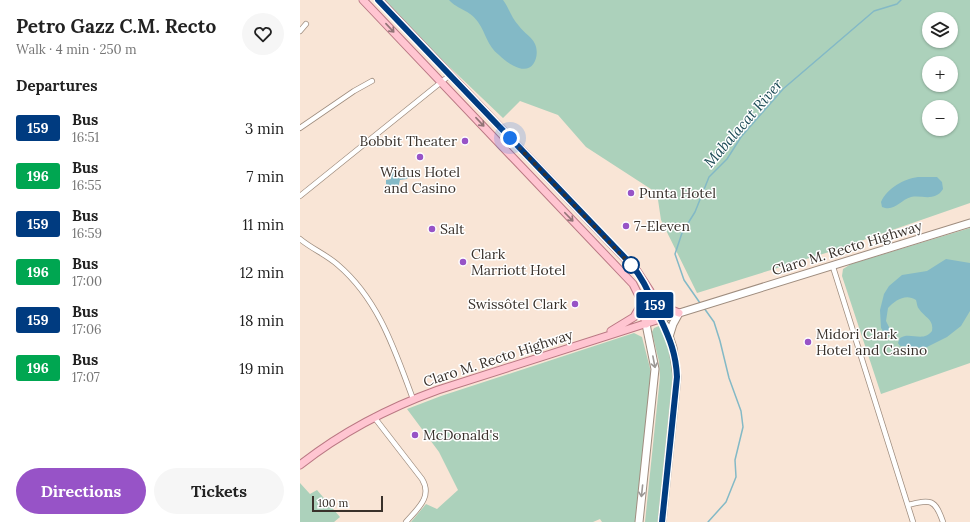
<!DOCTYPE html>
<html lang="en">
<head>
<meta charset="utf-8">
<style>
	:root { --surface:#fff; --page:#f6f6f6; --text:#222; --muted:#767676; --accent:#9753c7 }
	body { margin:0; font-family:Lora,serif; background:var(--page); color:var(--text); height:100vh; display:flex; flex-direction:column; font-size:15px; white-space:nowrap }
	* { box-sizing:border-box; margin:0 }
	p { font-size:13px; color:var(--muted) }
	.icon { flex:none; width:22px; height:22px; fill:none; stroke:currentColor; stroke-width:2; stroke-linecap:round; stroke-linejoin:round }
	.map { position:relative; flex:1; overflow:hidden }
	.details { display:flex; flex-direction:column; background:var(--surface); width:300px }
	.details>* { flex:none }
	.badge { padding:0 8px; border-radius:3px; font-size:14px; line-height:26px }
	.buttons { position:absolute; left:622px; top:12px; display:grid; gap:8px }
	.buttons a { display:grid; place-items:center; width:36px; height:36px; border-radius:50%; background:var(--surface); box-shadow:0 1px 3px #0004; font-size:20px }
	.scale { position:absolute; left:12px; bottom:10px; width:71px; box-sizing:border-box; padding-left:4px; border:2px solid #39312b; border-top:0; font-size:11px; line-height:14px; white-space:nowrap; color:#39312b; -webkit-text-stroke:3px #fff; paint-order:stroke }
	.you { position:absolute; width:20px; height:20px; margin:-10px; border:3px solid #fff; border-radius:50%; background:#1a73e8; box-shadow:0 0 0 6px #1a73e833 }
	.map>.badge { position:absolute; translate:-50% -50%; box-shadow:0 0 0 2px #fff }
	h2 { padding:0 16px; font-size:15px; line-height:36px }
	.round { display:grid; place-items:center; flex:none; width:42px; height:42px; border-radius:21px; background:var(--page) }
	.overview { display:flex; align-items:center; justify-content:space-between; height:68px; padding:0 16px }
	h1 { font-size:19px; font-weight:800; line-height:30px }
	.cta { display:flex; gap:8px; margin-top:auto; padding:8px 16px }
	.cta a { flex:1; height:46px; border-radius:24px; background:var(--accent); color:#fff; font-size:16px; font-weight:800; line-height:46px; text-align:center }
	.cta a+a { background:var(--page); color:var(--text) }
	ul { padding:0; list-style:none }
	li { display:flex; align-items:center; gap:12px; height:48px; padding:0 16px }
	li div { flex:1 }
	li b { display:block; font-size:15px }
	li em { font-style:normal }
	li .badge { min-width:44px; font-weight:700; text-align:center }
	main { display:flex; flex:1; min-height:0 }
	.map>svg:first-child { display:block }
</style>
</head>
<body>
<main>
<section class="details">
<div class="overview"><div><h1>Petro Gazz C.M. Recto</h1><p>Walk · 4 min · 250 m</p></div><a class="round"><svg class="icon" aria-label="heart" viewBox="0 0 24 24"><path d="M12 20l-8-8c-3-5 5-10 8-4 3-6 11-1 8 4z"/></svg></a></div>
<h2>Departures</h2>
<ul>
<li><span class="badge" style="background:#003b80;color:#fff">159</span><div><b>Bus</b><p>16:51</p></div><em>3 min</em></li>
<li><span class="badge" style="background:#00a651;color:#fff">196</span><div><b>Bus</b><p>16:55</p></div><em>7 min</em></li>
<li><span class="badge" style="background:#003b80;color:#fff">159</span><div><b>Bus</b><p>16:59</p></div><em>11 min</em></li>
<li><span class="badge" style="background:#00a651;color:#fff">196</span><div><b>Bus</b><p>17:00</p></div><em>12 min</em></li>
<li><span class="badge" style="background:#003b80;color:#fff">159</span><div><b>Bus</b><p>17:06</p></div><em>18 min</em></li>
<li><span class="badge" style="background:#00a651;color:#fff">196</span><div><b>Bus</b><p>17:07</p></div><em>19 min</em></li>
</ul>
<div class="cta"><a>Directions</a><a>Tickets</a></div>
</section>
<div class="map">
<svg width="670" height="522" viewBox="0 0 670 522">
	<rect width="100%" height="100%" fill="#f9e5d6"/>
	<path fill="#acd1bb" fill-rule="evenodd" d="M 84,0 L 670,0 L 670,203 L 529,252 L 397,293 L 361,220 L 357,193 L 286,147 L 258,115 L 220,101 L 203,118 L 117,36 ZM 629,19 L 651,19 L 651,41 L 629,41 ZM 629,63 L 651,63 L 651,85 L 629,85 ZM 629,107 L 651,107 L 651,129 L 629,129 Z
		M 670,228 L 670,363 L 581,394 L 542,276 L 543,269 L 551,264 Z
		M 359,326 L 362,328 L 371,351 L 375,373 L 359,522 L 345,522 L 360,377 L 359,362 L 352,332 L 354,328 Z
		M 334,333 L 342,337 L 351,372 L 335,522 L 302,522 L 300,519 L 293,522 L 111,522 L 126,504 L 137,509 L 158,490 L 139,452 L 107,409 L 141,396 Z
		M 0,483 L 10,494 L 17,490 L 40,517 L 34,522 L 0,522 Z"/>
	<path fill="#83b9c6" d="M 149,0 L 203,0 C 209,8 212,19 219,26 C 224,33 232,37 235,44 C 240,55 234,73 219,68 C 212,66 204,60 199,55 C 187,46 186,33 178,22 C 169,9 158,10 149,0 Z
		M 93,170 L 98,170 L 101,174 L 106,171 L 109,175 L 107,179 L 100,180 L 98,188 L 89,186 L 86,184 L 86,180 L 91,179 L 91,174 Z
		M 618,177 L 637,177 L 642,182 L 643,189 C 635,202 623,195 611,197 C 600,200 595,212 582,207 L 581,202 C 587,188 604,179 618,177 Z
		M 646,259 L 670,263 L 670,311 L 661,326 L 647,337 L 625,348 L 600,346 L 598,343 L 600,338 C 610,331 623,343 632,331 C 634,319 625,318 619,309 C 617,307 617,303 616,300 C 606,293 595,300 588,308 L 586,321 L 592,333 L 590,336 L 586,335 L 581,328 L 580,310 L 584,294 L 589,286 L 602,275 L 627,271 Z"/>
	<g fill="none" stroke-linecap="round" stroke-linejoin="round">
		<path stroke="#83b9c6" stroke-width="1.5" d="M 400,303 L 384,280 L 375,254 L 382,233 L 395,212 L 409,177 L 427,159 L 441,137 L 483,89 L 574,11 L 597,4 L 601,0
			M 404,308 L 414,322 L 420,341 L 429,378 L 441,411 L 443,427 L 435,460 L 436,477 L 426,502 L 408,522"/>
		<g stroke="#9f8d7f" stroke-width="6">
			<path id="street" d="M 0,31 L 6,24
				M 0,128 L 54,91 L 72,81
				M 0,196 L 150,75
				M 0,239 C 12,249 27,255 38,265 C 79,300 95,351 113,399
				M 533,267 L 613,522
				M 74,417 L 122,479 C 133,497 117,509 106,522
				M 608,505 C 631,499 635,499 643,522"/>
		</g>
		<g stroke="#9f8d7f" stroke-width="9">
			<path id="secondary" d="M 369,337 L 373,324 L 379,313
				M 339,522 L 355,369 L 346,324
				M 362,522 L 377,377 L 373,348 L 366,326 L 360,319 L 670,223"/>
		</g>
		<g stroke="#ba7883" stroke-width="9">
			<path id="primary" d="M 63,0 L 333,284 L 339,296 L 346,324
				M 353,300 L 362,306 L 379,313
				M 311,331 L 334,317 L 341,305
				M 0,465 C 42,432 88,408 138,390 L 360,319 L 350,291 L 337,271 L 79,0"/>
		</g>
		<use href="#street" stroke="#fff" stroke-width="4.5"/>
		<use href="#secondary" stroke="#fff" stroke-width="7"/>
		<use href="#primary" stroke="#ffc5d1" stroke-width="7"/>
	</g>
	<defs><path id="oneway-shaft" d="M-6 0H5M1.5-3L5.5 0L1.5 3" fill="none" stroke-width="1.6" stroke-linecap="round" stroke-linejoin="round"/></defs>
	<g stroke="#927476">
		<use href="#oneway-shaft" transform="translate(90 28) rotate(47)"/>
		<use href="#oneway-shaft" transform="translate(180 122) rotate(47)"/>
		<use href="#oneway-shaft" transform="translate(269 217) rotate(46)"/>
	</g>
	<g stroke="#9c9895">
		<use href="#oneway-shaft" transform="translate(354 362) rotate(79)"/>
		<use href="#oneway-shaft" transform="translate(342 491) rotate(96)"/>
	</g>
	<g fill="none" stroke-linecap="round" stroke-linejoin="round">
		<g stroke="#fff" stroke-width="9">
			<path id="line" d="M 78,0 L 330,263 C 346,282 350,297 360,318 C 370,339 376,354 377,377 L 362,522"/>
		</g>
		<use href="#line" stroke="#003b80" stroke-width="6"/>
		<path stroke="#39312b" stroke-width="4" stroke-dasharray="0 7.2" d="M 210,138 L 331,265"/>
	</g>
	<g fill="#9753c7" stroke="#fff" stroke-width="1.5">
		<circle cx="165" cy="141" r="4"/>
		<circle cx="120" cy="157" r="4"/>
		<circle cx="331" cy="193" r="4"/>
		<circle cx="326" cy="226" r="4"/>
		<circle cx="132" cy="229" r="4"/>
		<circle cx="163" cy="262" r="4"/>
		<circle cx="275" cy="304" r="4"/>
		<circle cx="508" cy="342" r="4"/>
		<circle cx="115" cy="435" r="4"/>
	</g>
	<circle fill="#fff" stroke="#003b80" stroke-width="2" cx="331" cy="265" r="8"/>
	<g text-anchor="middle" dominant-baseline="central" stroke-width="3" stroke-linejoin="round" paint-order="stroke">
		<g font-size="14" fill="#39312b" stroke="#fff" text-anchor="start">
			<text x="157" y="141" text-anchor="end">Bobbit Theater</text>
			<text x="120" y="172" text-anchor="middle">Widus Hotel<tspan x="120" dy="16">and Casino</tspan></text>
			<text x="339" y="193">Punta Hotel</text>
			<text x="334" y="226">7-Eleven</text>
			<text x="140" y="229">Salt</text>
			<text x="171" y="254">Clark<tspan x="171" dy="16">Marriott Hotel</tspan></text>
			<text x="267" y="304" text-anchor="end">Swissôtel Clark</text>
			<text x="516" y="334">Midori Clark<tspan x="516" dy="16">Hotel and Casino</tspan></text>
			<text x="123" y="435">McDonald's</text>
		</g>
		<g font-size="14" fill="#39312b" stroke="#fff">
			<text transform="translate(547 248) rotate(-17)">Claro M. Recto Highway</text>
			<text transform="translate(198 358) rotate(-18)">Claro M. Recto Highway</text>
		</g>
		<g font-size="15" font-style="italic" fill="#1c4b56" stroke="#fff">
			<text transform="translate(443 123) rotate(-49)">Mabalacat River</text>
		</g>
	</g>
</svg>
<div class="buttons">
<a><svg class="icon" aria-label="layers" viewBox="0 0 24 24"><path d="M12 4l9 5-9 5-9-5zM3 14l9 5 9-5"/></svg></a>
<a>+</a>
<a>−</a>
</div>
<div class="scale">100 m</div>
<div class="you" style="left:210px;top:138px"></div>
<b class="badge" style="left:355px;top:305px;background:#003b80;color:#fff">159</b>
</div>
</main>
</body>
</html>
